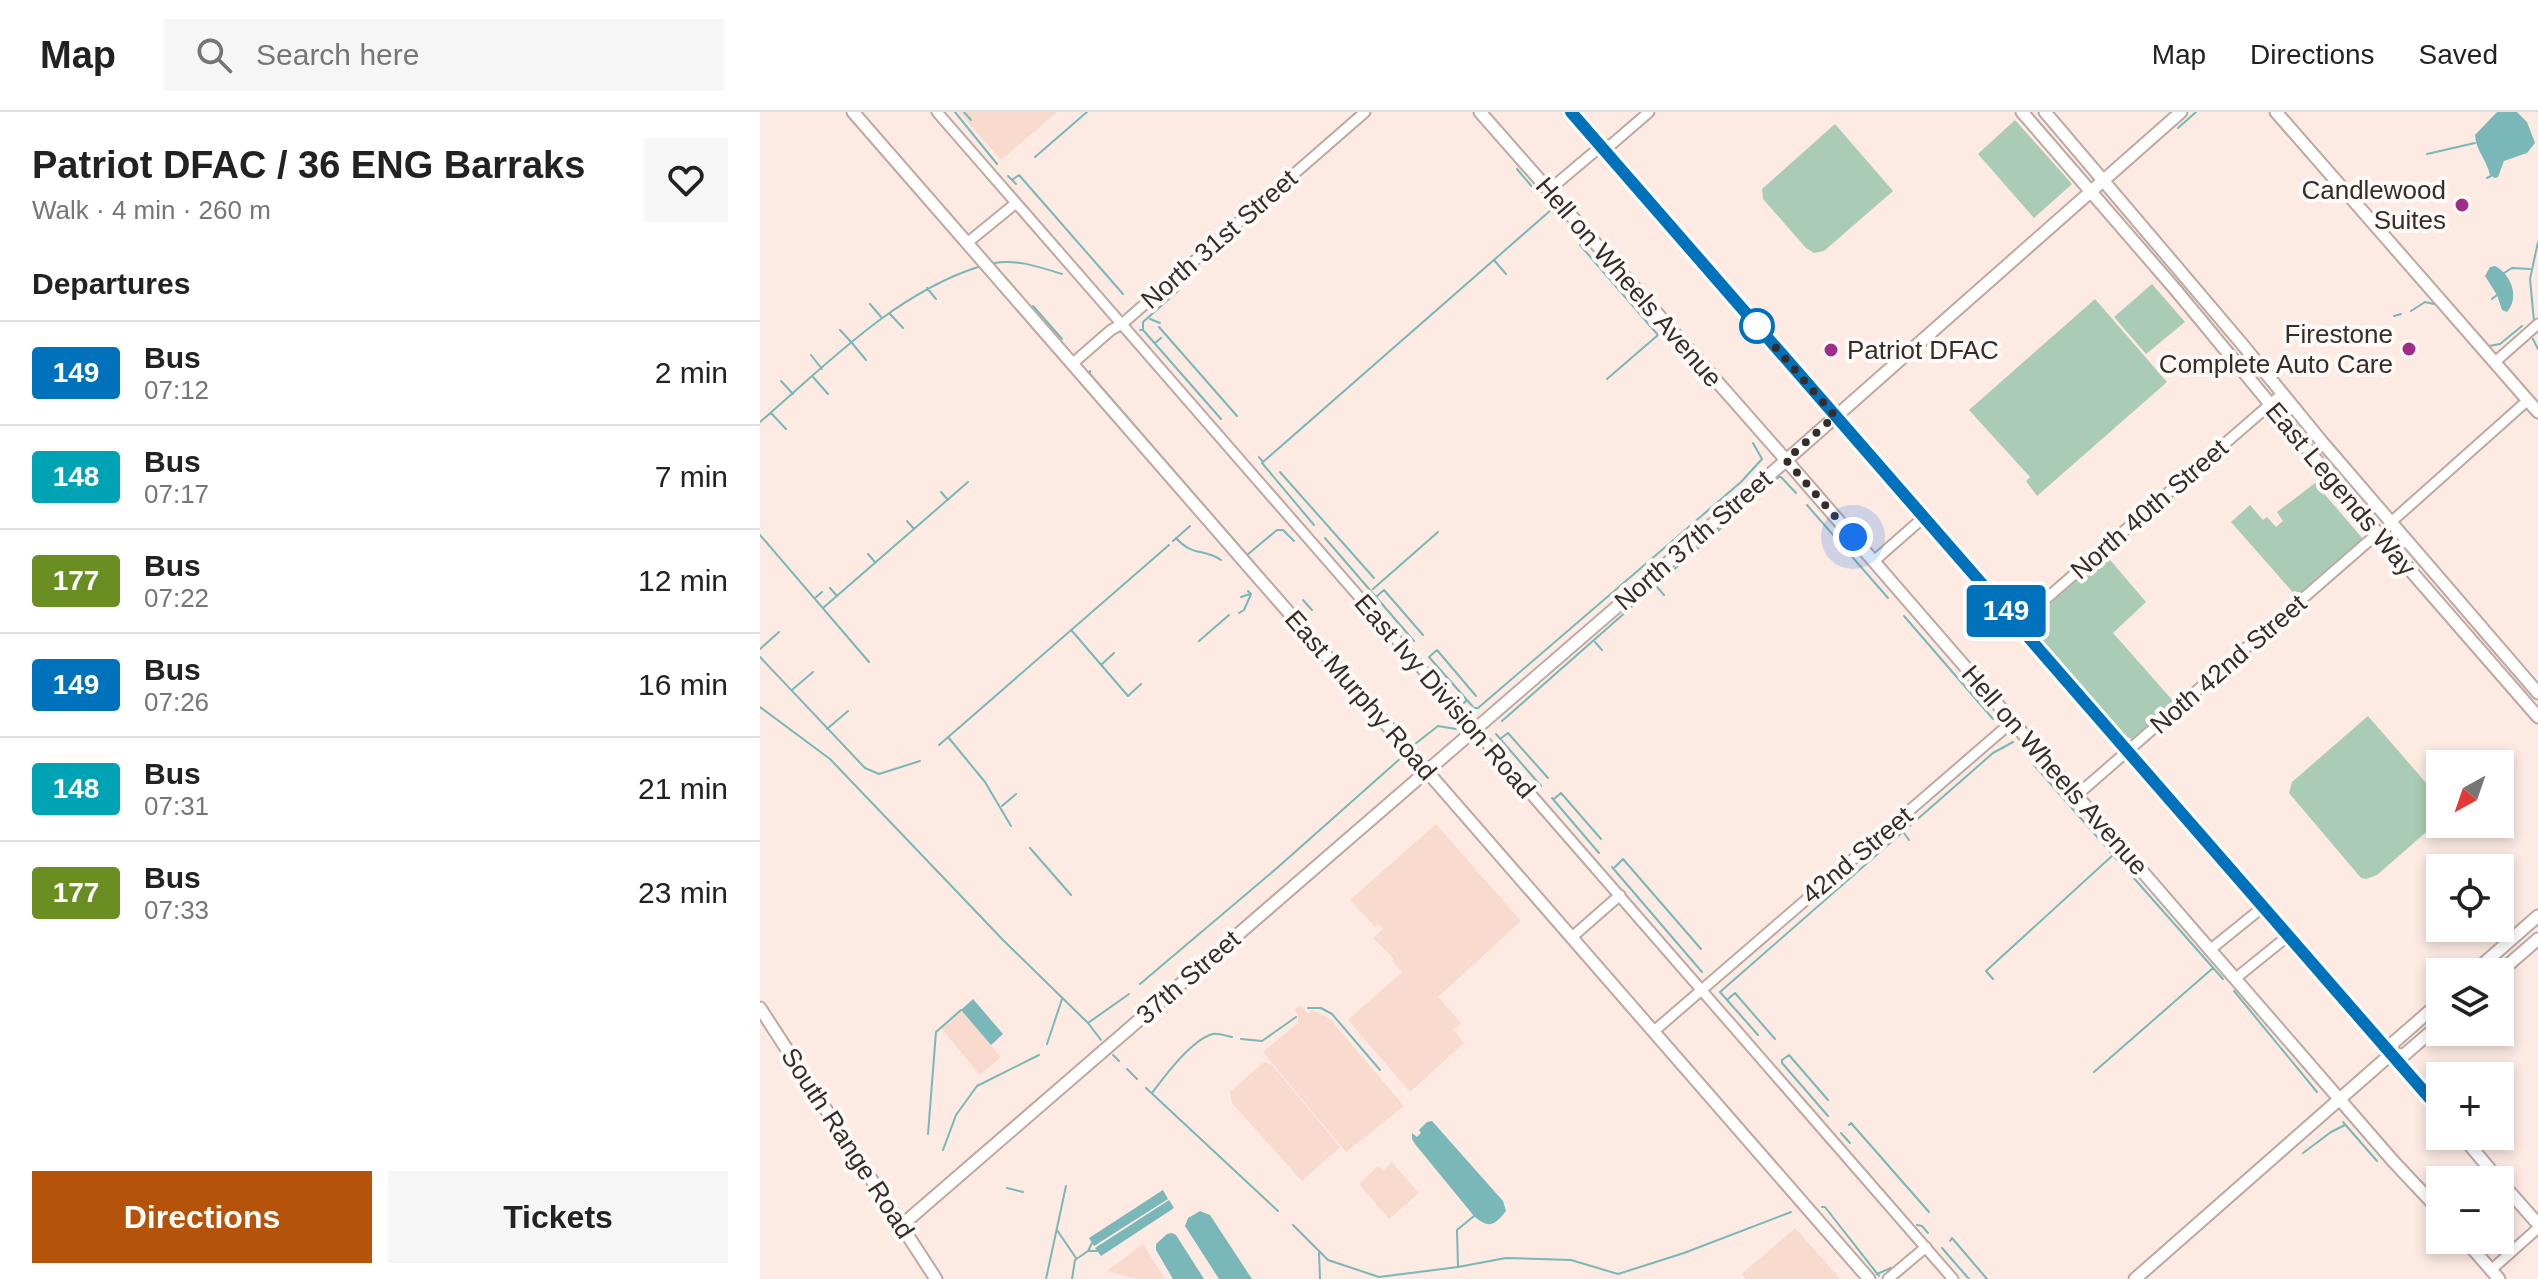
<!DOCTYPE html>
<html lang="en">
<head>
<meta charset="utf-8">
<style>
	:root { --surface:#fff; --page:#f6f6f6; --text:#222; --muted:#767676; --line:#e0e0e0; --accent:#b45309 }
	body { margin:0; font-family:Arial,sans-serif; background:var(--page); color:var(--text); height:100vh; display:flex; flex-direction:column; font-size:30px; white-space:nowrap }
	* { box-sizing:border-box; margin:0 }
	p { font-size:26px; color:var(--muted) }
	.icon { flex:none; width:44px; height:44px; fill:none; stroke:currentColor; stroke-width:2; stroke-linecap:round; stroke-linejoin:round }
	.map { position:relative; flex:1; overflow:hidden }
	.details { display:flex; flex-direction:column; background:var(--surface); width:760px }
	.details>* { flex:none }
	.badge { padding:0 16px; border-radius:6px; font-size:28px; line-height:52px }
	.needle { width:52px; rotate:220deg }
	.controls { position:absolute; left:1666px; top:638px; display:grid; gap:16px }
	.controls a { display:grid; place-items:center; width:88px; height:88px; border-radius:0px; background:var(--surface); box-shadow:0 4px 12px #0003; font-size:40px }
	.you { position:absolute; width:40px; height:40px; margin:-20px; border:6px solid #fff; border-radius:50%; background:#1a73e8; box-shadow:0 0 0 12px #1a73e833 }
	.map>.badge { position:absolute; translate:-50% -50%; box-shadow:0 0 0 4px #fff }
	h2 { padding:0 32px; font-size:30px; line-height:72px }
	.round { display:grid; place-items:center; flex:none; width:84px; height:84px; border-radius:0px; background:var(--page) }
	.head { display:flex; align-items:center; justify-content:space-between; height:136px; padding:0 32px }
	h1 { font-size:38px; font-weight:700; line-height:60px }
	.cta { display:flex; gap:16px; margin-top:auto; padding:16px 32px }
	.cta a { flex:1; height:92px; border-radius:0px; background:var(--accent); color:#fff; font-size:32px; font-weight:700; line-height:92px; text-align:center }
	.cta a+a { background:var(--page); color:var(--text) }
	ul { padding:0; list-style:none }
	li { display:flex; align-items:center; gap:24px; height:104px; padding:0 32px; border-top:2px solid var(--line) }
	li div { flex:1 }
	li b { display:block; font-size:30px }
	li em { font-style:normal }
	li .badge { min-width:88px; font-weight:700; text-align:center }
	header { display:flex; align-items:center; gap:48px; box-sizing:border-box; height:112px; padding:0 40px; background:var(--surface); border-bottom:2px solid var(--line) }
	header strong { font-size:38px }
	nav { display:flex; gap:44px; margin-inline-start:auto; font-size:28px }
	.search { width:560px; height:72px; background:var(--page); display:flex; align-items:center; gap:20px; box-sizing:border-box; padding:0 28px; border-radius:0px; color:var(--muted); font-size:30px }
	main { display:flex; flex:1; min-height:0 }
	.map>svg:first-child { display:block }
</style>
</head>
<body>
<header>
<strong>Map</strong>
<div class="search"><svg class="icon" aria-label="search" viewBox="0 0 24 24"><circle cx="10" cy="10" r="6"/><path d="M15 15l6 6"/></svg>Search here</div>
<nav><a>Map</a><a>Directions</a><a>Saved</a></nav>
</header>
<main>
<section class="details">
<div class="head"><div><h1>Patriot DFAC / 36 ENG Barraks</h1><p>Walk · 4 min · 260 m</p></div><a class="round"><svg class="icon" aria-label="heart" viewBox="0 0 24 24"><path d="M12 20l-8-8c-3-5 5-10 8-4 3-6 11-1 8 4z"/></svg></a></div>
<h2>Departures</h2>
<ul>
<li><span class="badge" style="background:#0072bc;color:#fff">149</span><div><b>Bus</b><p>07:12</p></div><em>2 min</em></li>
<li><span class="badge" style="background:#00a3b4;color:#fff">148</span><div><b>Bus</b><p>07:17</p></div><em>7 min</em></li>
<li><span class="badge" style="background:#6b8e23;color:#fff">177</span><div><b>Bus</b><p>07:22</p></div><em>12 min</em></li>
<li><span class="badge" style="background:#0072bc;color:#fff">149</span><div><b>Bus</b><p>07:26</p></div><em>16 min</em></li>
<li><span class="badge" style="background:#00a3b4;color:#fff">148</span><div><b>Bus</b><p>07:31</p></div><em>21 min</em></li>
<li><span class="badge" style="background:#6b8e23;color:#fff">177</span><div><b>Bus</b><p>07:33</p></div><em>23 min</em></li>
</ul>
<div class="cta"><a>Directions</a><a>Tickets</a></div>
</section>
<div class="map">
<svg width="1778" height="1167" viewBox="0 0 1778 1167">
	<rect width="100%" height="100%" fill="#fceae3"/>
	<path fill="#f9dacf" d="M 199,0 L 297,0 L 241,48 Z
		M 676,712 L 761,809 L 678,885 L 701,911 L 693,918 L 704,931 L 650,980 L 588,908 L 642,860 L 632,849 L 634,847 L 613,826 L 623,817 L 618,812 L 615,815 L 590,788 Z
		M 540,893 L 548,902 L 552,898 L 570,907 L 644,994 L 586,1040 L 503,940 L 538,911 L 538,902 L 534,898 Z
		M 201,898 L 241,945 L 220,963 L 181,916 Z
		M 504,950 L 512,953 L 580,1035 L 542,1069 L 472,991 L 470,980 Z
		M 632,1050 L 659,1081 L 629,1107 L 599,1072 L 618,1054 L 623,1059 Z
		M 1035,1116 L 1080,1167 L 986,1167 L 982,1162 Z
		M 383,1132 L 405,1167 L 378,1167 L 347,1159 Z"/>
	<path fill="#aaccb6" d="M 1255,8 L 1312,72 L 1274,106 L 1218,42 Z
		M 1075,12 L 1133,79 L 1064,139 L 1054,141 L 1046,136 L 1003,87 L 1002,77 Z
		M 1392,172 L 1425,210 L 1386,242 L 1354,205 Z
		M 1335,187 L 1407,270 L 1277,384 L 1266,369 L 1270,365 L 1209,298 Z
		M 1555,371 L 1603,427 L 1537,485 L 1471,410 L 1490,393 L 1503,408 L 1507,405 L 1516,415 L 1523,409 L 1517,400 Z
		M 1345,442 L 1386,490 L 1353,521 L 1415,591 L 1372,627 L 1365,624 L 1273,517 L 1270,510 Z
		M 1608,604 L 1680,687 L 1680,708 L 1617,763 L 1606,767 L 1601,766 L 1529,681 L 1532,670 Z"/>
	<path fill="#79b7b8" d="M 1737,0 L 1757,0 L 1767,10 L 1775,31 L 1767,41 L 1744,49 L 1738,65 L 1735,66 L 1730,63 C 1727,48 1716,39 1715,23 Z
		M 1735,154 C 1751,162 1760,185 1747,200 L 1742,198 L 1737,183 L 1725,164 L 1730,155 Z
		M 213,887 L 243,922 L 231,933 L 201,898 Z
		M 672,1009 L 743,1089 L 746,1099 C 734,1114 729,1117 714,1104 L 655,1032 L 652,1027 L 652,1021 L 657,1025 L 661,1021 L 659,1018 L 667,1010 Z
		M 403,1078 L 408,1087 L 334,1134 L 329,1126 Z
		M 409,1088 L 414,1096 L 341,1144 L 335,1136 Z
		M 440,1099 L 450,1103 L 492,1167 L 459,1167 L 425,1114 L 428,1106 Z
		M 412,1121 L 416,1123 L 444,1167 L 413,1167 L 396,1138 L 396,1132 L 407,1122 Z"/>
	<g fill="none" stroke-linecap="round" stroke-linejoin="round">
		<path stroke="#79b7b8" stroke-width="2" d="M 195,0 L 237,52
			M 204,0 L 211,8
			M 1418,16 L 1436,0
			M 1667,42 L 1715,31
			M 275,45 L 327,0
			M 757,57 L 773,76
			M 248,64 L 256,72
			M 1727,66 L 1731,64
			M 252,68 L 259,63 L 363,182
			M 787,92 L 792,99
			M 820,133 L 898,223 L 847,267
			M 734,148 L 746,162
			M 234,151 C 258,147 279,155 302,162
			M 1744,161 L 1752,156 L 1770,157
			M 167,176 L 176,187
			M 1732,187 L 1737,183
			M 110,192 L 122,206
			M 273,194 L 302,227
			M 1651,199 L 1665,190 L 1674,192
			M 130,202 L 143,216
			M 1634,204 L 1641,202
			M 390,207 L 400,211
			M 1774,209 L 1770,167 L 1778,130
			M 399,215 L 477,304
			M 383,217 L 383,210 L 419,178
			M 80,218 L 93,232
			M 380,218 L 383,218 L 461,307
			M 1773,227 L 1778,237
			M 92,231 L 106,248
			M 395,231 L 401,226
			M 1729,234 L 1740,232 L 1762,214
			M 51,243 L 62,257
			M 330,259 L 330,262 L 487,443 L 517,418 L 523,418 L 534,429
			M 53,265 L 68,282
			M 21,269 L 33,282
			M 11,301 L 26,317
			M 0,310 C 66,253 134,182 218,155
			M 499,345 L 503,350 L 791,98
			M 502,351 L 554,413
			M 520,360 L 614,466
			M 181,380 L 188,388
			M 1047,393 L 1128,486
			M 147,409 L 154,417
			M 0,423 L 109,550
			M 416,426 C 433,445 443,436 461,448
			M 565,426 L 654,529
			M 413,429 L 430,414
			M 108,442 L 115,450
			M 897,475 L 904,483
			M 70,476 L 77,484
			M 613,477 L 678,420
			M 481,485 L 490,482
			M 616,485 L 624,478 L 663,523
			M 55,486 L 62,480
			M 543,488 L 552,498
			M 63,496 L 208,370
			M 479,501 L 484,498 L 491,482 L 488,479
			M 1144,504 L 1233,607
			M 312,519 L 368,584 L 381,572
			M 439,529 L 469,503
			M 835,530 L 842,538
			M 0,537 L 19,520
			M 0,545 L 105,656 L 119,662 L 160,649
			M 341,553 L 354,541
			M 33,577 L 53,560
			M 707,588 L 714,596 L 718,596 L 981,370 L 1002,347 L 993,331
			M 704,591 L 707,588 L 669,545 L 677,538 L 716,584
			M 0,595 L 70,647 L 244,829 L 328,911 L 341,928
			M 742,609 L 1019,365 L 1021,365 L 1036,381
			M 67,617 L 88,599
			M 736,622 L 781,674
			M 188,625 L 225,670 L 251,714
			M 740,627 L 748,621 L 788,666
			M 655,632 L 678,614 L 696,617
			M 179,633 L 409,433
			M 1274,653 L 1361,752
			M 792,686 L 839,741
			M 794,687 L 801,681 L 841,727
			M 242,694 L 256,682
			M 1144,721 L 1149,728
			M 270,736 L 311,783
			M 852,755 L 942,860
			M 855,755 L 863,747 L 941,837
			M 1372,764 L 1463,867
			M 1233,867 L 1226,859 L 1353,743
			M 380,872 L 517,756 L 642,645
			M 1474,879 L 1557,980
			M 968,887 L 975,881 L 1015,927
			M 548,896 L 561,896 L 572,902 L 620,958
			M 328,911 L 369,882
			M 998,923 L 960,880 L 1233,641 L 1253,630
			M 481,927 L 502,929 L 536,905
			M 287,932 L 302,887
			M 353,943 L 359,949
			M 367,957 L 377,967
			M 1334,960 L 1453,856
			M 386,976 L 518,1099
			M 392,981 C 404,965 432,927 453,922 C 459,921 466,924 472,925
			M 1068,1004 L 1022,951 L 1022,948 L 1029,943 L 1068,988
			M 1583,1010 L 1617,1049
			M 1089,1013 L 1091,1011 L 1169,1100
			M 1081,1021 L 1090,1031
			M 168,1022 L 176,920 L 201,898
			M 183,1038 L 196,1003 L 217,974 L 279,943
			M 1543,1041 L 1571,1020 L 1585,1013
			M 247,1076 L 263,1080
			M 1062,1095 L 1065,1095 L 1119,1164
			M 533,1113 L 568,1148 L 619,1165 L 698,1155 L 746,1146 L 811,1148 L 858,1162 L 924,1141 L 1031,1100
			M 1157,1113 L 1162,1114 L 1168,1121
			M 297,1118 L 316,1146
			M 1190,1129 L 1192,1126 L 1227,1167
			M 1182,1136 L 1209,1167
			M 329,1139 L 338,1139
			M 559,1140 L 560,1167
			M 698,1155 L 697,1118 L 714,1104
			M 1117,1162 L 1131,1156
			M 286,1167 L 306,1074
			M 312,1167 L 315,1148 L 328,1139 L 332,1131"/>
		<g stroke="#bea9a1" stroke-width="13">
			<path id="minor" d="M 177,0 L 1193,1167
				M 789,78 L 840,35 L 852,32 L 889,0
				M 207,131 L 256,91
				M 1735,250 L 1778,212
				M 312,252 L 351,218 L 362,212 L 605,0
				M 1630,411 L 1768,288
				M 1114,449 L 1164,405
				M 1257,512 L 1522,282
				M 1317,683 L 1618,421
				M 811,826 L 860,783
				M 1451,837 L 1503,795
				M 1476,866 L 1528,824
				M 893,920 L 1253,609
				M 1731,1158 L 1778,1116
				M 1128,1167 L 1166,1135"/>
		</g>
		<g stroke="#bea9a1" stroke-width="15">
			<path id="tertiary" d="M 93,0 L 1109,1167
				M 720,0 L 1026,348 L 1633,1049 L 1680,1099
				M 811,0 L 1680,998
				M 1262,0 L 1415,177 L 1597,397 L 1778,605
				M 1285,0 L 1482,232 L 1562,330 L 1778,581
				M 1516,0 L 1778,300
				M 1714,860 L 1778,804
				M 1740,860 L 1778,827
				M 0,896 L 176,1167
				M 1631,942 L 1644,943 L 1680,912
				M 1702,1024 L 1739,1068
				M 1740,1069 L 1778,1112
				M 142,1113 L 1022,352 L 1421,0
				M 1705,1128 L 1739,1167
				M 1375,1167 L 1631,942 L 1633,931 L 1680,890"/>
		</g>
		<use href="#minor" stroke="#fff" stroke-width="9"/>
		<use href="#tertiary" stroke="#fff" stroke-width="11"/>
	</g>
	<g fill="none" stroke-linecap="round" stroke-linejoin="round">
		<g stroke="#fff" stroke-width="18">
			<path id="line" d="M 811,0 L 1680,998"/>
		</g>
		<use href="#line" stroke="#0072bc" stroke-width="12"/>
		<path stroke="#362d2a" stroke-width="8" stroke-dasharray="0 14.4" d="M 997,214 L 1075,304 L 1026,348 L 1093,425"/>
	</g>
	<g fill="#a12d88" stroke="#fffaf8" stroke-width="3">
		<circle cx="1702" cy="93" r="8"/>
		<circle cx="1649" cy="237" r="8"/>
		<circle cx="1071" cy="238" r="8"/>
	</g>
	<circle fill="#fff" stroke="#0072bc" stroke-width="4" cx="997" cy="214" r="16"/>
	<g text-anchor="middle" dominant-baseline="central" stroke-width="8" stroke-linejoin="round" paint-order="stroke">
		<g font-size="26" fill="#362d2a" stroke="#fffaf8" text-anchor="end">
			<text x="1686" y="78">Candlewood<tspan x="1686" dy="30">Suites</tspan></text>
			<text x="1633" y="222">Firestone<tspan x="1633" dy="30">Complete Auto Care</tspan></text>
			<text x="1087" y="238" text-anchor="start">Patriot DFAC</text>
		</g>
		<g font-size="26" fill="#362d2a" stroke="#fffaf8">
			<text transform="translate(459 127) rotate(-41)">North 31st Street</text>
			<text transform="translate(869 170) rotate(49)">Hell on Wheels Avenue</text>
			<text transform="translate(1581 377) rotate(50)">East Legends Way</text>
			<text transform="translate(1389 397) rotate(-41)">North 40th Street</text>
			<text transform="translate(933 428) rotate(-41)">North 37th Street</text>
			<text transform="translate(1468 552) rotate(-41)">Noth 42nd Street</text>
			<text transform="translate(601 583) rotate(49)">East Murphy Road</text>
			<text transform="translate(685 584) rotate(49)">East Ivy Division Road</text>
			<text transform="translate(1295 658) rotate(49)">Hell on Wheels Avenue</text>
			<text transform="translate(1097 743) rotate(-40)">42nd Street</text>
			<text transform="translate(428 865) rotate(-41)">37th Street</text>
			<text transform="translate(88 1031) rotate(57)">South Range Road</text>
		</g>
	</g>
</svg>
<div class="controls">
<a><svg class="needle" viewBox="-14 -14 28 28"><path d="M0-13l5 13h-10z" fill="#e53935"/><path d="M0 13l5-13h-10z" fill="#767676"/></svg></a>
<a><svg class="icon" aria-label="locate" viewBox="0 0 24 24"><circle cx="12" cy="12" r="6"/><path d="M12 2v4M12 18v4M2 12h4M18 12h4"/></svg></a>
<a><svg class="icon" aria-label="layers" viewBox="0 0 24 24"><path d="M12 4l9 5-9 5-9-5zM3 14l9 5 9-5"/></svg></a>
<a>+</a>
<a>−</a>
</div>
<div class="you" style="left:1093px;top:425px"></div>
<b class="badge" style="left:1246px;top:499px;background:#0072bc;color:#fff">149</b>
</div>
</main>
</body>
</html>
